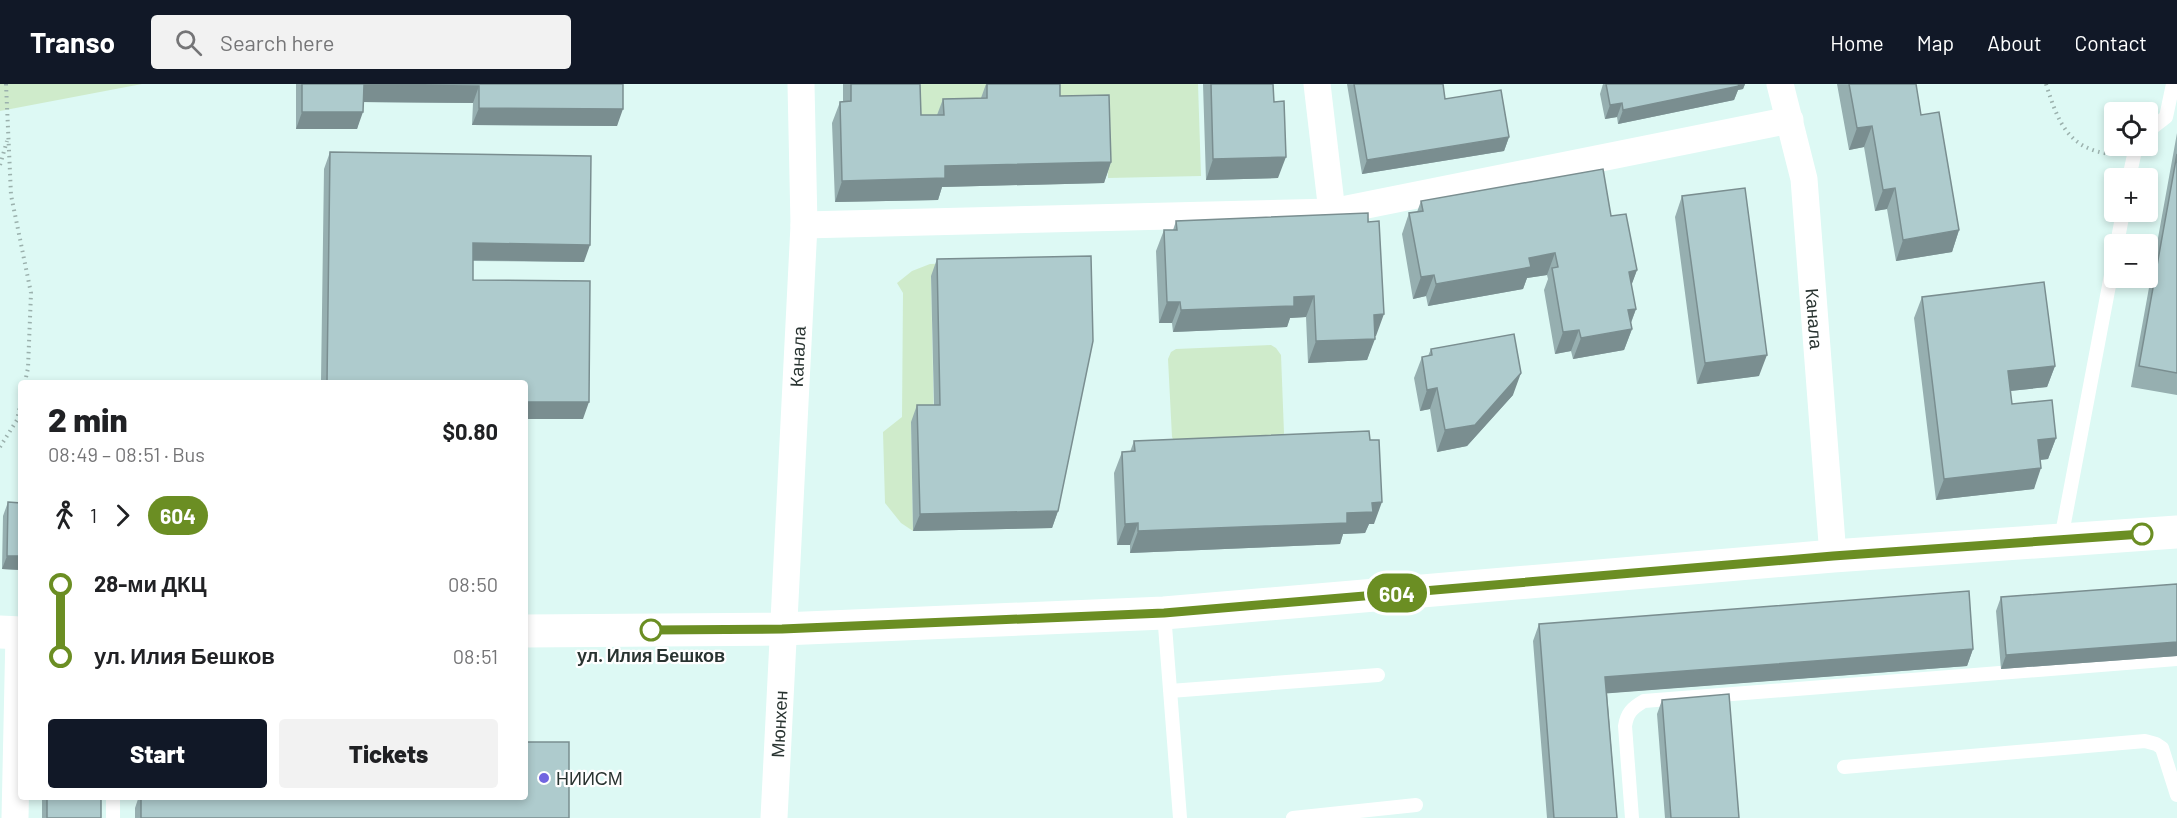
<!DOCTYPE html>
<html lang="en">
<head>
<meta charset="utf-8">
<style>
	:root { --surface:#fff; --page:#f2f2f2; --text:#202124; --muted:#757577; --accent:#111827 }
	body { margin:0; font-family:Barlow,sans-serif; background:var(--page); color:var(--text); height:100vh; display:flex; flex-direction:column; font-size:22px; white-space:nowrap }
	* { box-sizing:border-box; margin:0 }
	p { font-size:20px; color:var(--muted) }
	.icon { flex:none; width:33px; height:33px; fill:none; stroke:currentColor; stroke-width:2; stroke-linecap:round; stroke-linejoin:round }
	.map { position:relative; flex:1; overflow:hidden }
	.details { position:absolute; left:18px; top:296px; width:510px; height:420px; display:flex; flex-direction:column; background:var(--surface); border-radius:6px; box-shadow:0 3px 9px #0003 }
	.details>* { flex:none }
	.badge { padding:0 12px; border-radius:20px; font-size:21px; line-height:39px }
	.fabs { position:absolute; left:2104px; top:18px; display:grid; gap:12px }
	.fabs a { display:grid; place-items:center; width:54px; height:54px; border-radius:6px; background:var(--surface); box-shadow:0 3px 9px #0003; font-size:30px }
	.map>.badge { position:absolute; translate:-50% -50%; box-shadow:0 0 0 3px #fff }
	.legs { display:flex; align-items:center; gap:9px; height:66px; padding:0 30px; font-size:20px }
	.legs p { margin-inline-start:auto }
	.summary { display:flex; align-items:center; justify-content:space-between; height:102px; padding:0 30px }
	h1 { font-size:33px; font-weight:800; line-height:45px }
	.action { display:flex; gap:12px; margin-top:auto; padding:12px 30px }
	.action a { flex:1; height:69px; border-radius:6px; background:var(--accent); color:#fff; font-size:24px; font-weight:800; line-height:69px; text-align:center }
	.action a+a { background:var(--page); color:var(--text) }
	ul { padding:0 30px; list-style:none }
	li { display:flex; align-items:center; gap:21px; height:72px; font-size:22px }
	li i { display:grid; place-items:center; width:9px; height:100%; margin:0 8px; background:currentColor }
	li i::after { content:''; width:15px; height:15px; margin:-8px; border:4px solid; border-radius:50%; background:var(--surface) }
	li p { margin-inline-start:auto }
	li:first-child i { background:linear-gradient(#0000 50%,currentColor 0) }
	li:last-child i { background:linear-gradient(currentColor 50%,#0000 0) }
	header { display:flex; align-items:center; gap:36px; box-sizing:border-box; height:84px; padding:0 30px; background:var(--accent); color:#fff }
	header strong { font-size:28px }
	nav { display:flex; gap:33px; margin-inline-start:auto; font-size:21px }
	.search { width:420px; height:54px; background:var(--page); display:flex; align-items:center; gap:15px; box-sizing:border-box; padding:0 21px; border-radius:6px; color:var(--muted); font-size:22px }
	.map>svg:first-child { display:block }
</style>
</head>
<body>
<header>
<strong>Transo</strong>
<div class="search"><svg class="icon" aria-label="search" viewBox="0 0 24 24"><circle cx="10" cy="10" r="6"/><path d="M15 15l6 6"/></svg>Search here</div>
<nav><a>Home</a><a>Map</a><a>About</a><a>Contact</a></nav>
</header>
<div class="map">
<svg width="2177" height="734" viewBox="0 0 2177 734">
	<rect width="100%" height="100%" fill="#ddf9f4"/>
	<path fill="#cfebcb" d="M 0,0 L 142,0 L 0,27 Z
		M 917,0 L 1198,0 L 1201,92 L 1108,94 L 1106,28 L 918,48 Z
		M 1085,175 L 931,192 L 934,338 L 911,339 L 913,447 L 901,439 L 885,419 L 883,348 L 902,333 L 903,209 L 897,199 L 912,187 L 930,180 Z
		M 1271,261 L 1276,264 L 1281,271 L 1284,349 L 1282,356 L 1174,357 L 1172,353 L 1168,275 L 1171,268 L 1176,265 Z"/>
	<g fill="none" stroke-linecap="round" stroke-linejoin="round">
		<path stroke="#9bb1ad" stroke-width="4" stroke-dasharray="1.5 4.5" stroke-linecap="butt" d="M 6,0 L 11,111 L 31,209 L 28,284 L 25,298
			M 2046,0 C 2058,38 2068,65 2111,70
			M 0,81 L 7,57
			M 0,363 L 17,336 L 21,317"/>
		<path stroke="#fff" stroke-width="14" d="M 2148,47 L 2166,33 L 2173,0
			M 2129,94 L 2136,62
			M 2117,160 L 2123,128
			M 2061,455 L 2115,170
			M 1164,529 L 1180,734
			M 1170,607 L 1378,591
			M 1844,683 L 2145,657 L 2156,660 L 2162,664 L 2177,711
			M 113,734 L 113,712
			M 1293,734 L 1416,721
			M 1632,734 L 1625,642 C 1627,629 1632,624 1644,617 L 2177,575"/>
		<g stroke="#fff" stroke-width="27">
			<path d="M 1317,0 L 1332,128"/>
			<path id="s1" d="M 1780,0 L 1804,95 L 1833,472"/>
			<path d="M 804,141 L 1332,128 L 1790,36"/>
			<path d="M 15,734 L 19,549"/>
			<path id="s2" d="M 774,734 L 804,141 L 801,0"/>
		</g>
		<path stroke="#fff" stroke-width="33" d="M 525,547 L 782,545 L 1164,529 L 1833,472 L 2177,448
			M 0,548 L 21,549"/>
	</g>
	<path fill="#96afb0" d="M 296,0 L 623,0 L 617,42 L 472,41 L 473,19 L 364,18 L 357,45 L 296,45 Z
		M 843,0 L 920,0 L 921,31 L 937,31 L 943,15 L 981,14 L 986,0 L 1060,12 L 1111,78 L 1104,99 L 942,103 L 938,116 L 835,118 L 832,39 L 840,18 L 843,18 Z
		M 1203,0 L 1273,0 L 1278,94 L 1206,96 Z
		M 1347,0 L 1443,0 L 1445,15 L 1509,53 L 1504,67 L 1362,90 Z
		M 1603,0 L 1745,0 L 1743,5 L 1738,6 L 1734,16 L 1618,40 L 1617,33 L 1605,35 L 1600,10 Z
		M 1837,0 L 1916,0 L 1921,31 L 1959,146 L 1952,168 L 1896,177 L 1887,125 L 1875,127 L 1864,63 L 1849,66 Z
		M 2177,49 L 2177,311 L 2131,303 Z
		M 330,68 L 584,178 L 473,177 L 473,196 L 583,335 L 525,335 L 525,298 L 321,298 L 324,85 Z
		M 1682,112 L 1759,292 L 1697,300 L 1675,133 Z
		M 1421,117 L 1611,132 L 1637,186 L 1631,201 L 1636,225 L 1631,239 L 1632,245 L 1624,266 L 1573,275 L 1571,267 L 1555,270 L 1544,206 L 1548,195 L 1547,191 L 1527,194 L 1523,205 L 1428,222 L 1426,212 L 1413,215 L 1402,150 L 1409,129 L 1417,128 Z
		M 1368,129 L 1376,252 L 1375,252 L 1367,276 L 1308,279 L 1306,233 L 1290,234 L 1287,243 L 1173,248 L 1172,239 L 1159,239 L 1156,167 L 1164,146 L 1173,146 L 1176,137 Z
		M 937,175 L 1058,427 L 1052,444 L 913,447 L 911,338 L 917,321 L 934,321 L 931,192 Z
		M 1922,213 L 2055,282 L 2047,303 L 2010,307 L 2012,320 L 2056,354 L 2048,375 L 2040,376 L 2034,405 L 1936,416 L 1914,234 Z
		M 1431,265 L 1513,311 L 1467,362 L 1437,368 L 1430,325 L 1420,327 L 1414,294 L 1422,273 L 1428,272 Z
		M 1134,357 L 1374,440 L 1369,440 L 1365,449 L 1343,450 L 1340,460 L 1130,469 L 1130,461 L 1117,461 L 1114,389 L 1122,368 L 1130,368 Z
		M 8,418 L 21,419 L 21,486 L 2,485 L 3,432 Z
		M 2177,500 L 2177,572 L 2001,585 L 1996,527 L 2001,513 Z
		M 1539,540 L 1973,565 L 1967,582 L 1607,609 L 1617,734 L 1547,734 L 1533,557 Z
		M 1662,616 L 1739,734 L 1665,734 L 1657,630 Z
		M 42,712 L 101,712 L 101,734 L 42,734 Z
		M 139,712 L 525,712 L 569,734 L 135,734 L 135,724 Z"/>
	<path fill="#7a8e90" d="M 1734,0 L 1745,0 L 1743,5 L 1738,6 L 1734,16 L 1618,40 L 1623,26 Z
		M 364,1 L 479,2 L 473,19 L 358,18 Z
		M 1622,19 L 1617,33 L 1605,35 L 1610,21 Z
		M 479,24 L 623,25 L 617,42 L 472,41 Z
		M 302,28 L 363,28 L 357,45 L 296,45 Z
		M 1872,42 L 1864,63 L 1849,66 L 1857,44 Z
		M 1509,53 L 1504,67 L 1362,90 L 1367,76 Z
		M 1286,73 L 1278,94 L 1206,96 L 1213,75 Z
		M 1111,78 L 1104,99 L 942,103 L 938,116 L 835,118 L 842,97 L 945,82 Z
		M 1895,104 L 1887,125 L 1875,127 L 1883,106 Z
		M 1959,146 L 1952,168 L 1896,177 L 1903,156 Z
		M 473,159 L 590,161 L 584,178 L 467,176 Z
		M 1555,169 L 1547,191 L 1527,194 L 1523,205 L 1428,222 L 1436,200 L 1529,174 Z
		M 1637,186 L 1629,208 L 1629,188 Z
		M 1434,191 L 1426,212 L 1413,215 L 1421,193 Z
		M 1314,212 L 1306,233 L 1290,234 L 1287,243 L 1173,248 L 1181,226 L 1294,213 Z
		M 1167,218 L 1180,218 L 1172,239 L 1159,239 Z
		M 1636,225 L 1628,246 L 1632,245 L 1624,266 L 1573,275 L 1581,254 L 1628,226 Z
		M 1384,230 L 1376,252 L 1366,252 L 1374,231 Z
		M 1579,246 L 1571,267 L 1555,270 L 1563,248 Z
		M 1375,255 L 1367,276 L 1308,279 L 1316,257 Z
		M 1767,271 L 1759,292 L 1697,300 L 1705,279 Z
		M 2055,282 L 2047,303 L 2000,308 L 2008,287 Z
		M 1521,289 L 1513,311 L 1467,362 L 1437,368 L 1445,346 Z
		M 1437,304 L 1430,325 L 1420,327 L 1427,306 Z
		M 525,318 L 589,318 L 583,335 L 525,335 Z
		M 2056,354 L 2048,375 L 2030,377 L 2038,356 Z
		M 2041,384 L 2034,405 L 1936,416 L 1944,395 Z
		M 1382,418 L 1374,440 L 1369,440 L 1365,449 L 1343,450 L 1340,460 L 1130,469 L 1138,447 L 1347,429 L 1372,419 Z
		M 1058,427 L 1052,444 L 913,447 L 920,430 Z
		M 1138,439 L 1130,461 L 1117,461 L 1125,440 Z
		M 7,472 L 21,472 L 21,486 L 2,485 Z
		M 2177,558 L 2177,572 L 2001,585 L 2006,571 Z
		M 1973,565 L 1967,582 L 1599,610 L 1605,593 Z"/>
	<path fill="#aecbcd" stroke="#7a8e90" stroke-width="1.5" d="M 302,0 L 623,0 L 623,25 L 479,24 L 479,2 L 364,1 L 363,28 L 302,28 Z
		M 851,0 L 920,0 L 921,31 L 944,31 L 943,15 L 987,14 L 987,0 L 1060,0 L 1060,12 L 1109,11 L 1111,78 L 945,82 L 945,94 L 842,97 L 840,18 L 851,17 Z
		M 1211,0 L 1273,0 L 1274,18 L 1284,17 L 1286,73 L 1213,75 Z
		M 1354,0 L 1443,0 L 1445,15 L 1501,6 L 1509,53 L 1367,76 Z
		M 1606,0 L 1738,0 L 1739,2 L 1623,26 L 1622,19 L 1610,21 Z
		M 1849,0 L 1916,0 L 1921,31 L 1939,28 L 1959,146 L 1903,156 L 1895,104 L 1883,106 L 1872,42 L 1857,44 Z
		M 330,68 L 591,72 L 590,161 L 473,159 L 473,196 L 590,197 L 589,318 L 525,318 L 525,298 L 327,298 Z
		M 2177,70 L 2177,289 L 2139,282 Z
		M 1603,85 L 1611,132 L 1626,130 L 1637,186 L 1629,188 L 1636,225 L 1628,226 L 1632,245 L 1581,254 L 1579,246 L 1563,248 L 1552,184 L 1558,183 L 1555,169 L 1529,174 L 1531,183 L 1436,200 L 1434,191 L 1421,193 L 1409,129 L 1423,127 L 1421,117 Z
		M 1745,104 L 1767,271 L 1705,279 L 1682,112 Z
		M 1368,129 L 1368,138 L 1379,137 L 1384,230 L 1374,231 L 1375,255 L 1316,257 L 1314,212 L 1294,213 L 1294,222 L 1181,226 L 1180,218 L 1167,218 L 1164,146 L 1177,146 L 1176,137 Z
		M 1091,172 L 1093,257 L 1058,427 L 920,430 L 917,321 L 940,321 L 937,175 Z
		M 2044,198 L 2055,282 L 2008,287 L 2012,320 L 2052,316 L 2056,354 L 2038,356 L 2041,384 L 1944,395 L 1922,213 Z
		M 1514,250 L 1521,289 L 1475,341 L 1445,346 L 1437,304 L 1427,306 L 1422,273 L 1432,271 L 1431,265 Z
		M 1369,347 L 1370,356 L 1379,356 L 1382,418 L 1372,419 L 1373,428 L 1347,429 L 1347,439 L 1138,447 L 1138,439 L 1125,440 L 1122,368 L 1135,367 L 1134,357 Z
		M 8,418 L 21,419 L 21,472 L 7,472 Z
		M 2177,500 L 2177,558 L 2006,571 L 2001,513 Z
		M 1969,507 L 1973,565 L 1605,593 L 1617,734 L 1554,734 L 1539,540 Z
		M 1729,610 L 1739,734 L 1671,734 L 1662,616 Z
		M 525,658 L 569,658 L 569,734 L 141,734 L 141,712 L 525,712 Z
		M 47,712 L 101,712 L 101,734 L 47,734 Z"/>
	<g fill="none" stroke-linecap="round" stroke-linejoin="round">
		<g stroke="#fff" stroke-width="14">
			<path id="line-1" d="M 651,546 L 782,545 L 1164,529 L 1833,472 L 2142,450"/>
		</g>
		<use href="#line-1" stroke="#6b8e23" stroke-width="9"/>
	</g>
	<g fill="#fff" stroke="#6b8e23" stroke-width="3">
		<circle cx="2142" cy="450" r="10"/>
		<circle cx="651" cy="546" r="10"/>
	</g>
	<circle fill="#7165e0" stroke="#fff" stroke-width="2" cx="544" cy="694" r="6"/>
	<g text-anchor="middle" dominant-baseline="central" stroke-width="4.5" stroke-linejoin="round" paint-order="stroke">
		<g font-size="18" fill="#293431" stroke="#fff">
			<text stroke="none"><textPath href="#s1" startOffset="238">Канала</textPath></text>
			<text stroke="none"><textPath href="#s2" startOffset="462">Канала</textPath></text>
			<text stroke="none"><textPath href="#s2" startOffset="94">Мюнхен</textPath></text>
		</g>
		<g font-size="18" font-weight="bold" fill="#293431" stroke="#fff">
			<text x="651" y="571">ул. Илия Бешков</text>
		</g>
		<g font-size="18" fill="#293431" stroke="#fff" text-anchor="start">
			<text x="556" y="694">НИИСМ</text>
		</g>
	</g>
</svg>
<div class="fabs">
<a><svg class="icon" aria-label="locate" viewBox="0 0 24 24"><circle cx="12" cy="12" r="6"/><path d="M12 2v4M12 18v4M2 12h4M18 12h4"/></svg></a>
<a>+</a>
<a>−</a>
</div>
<b class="badge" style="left:1397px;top:509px;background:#6b8e23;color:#fff">604</b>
<section class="details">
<div class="summary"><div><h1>2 min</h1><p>08:49 – 08:51 · Bus</p></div><b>$0.80</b></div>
<div class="legs"><svg class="icon" aria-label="walk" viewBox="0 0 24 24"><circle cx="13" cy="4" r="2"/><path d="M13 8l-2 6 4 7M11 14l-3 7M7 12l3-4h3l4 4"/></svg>1<svg class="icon" aria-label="forward" viewBox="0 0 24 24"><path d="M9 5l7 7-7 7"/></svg><b class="badge" style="background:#6b8e23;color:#fff">604</b></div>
<ul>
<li><i style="color:#6b8e23"></i><b>28-ми ДКЦ</b><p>08:50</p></li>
<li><i style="color:#6b8e23"></i><b>ул. Илия Бешков</b><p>08:51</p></li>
</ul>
<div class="action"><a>Start</a><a>Tickets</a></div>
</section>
</div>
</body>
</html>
